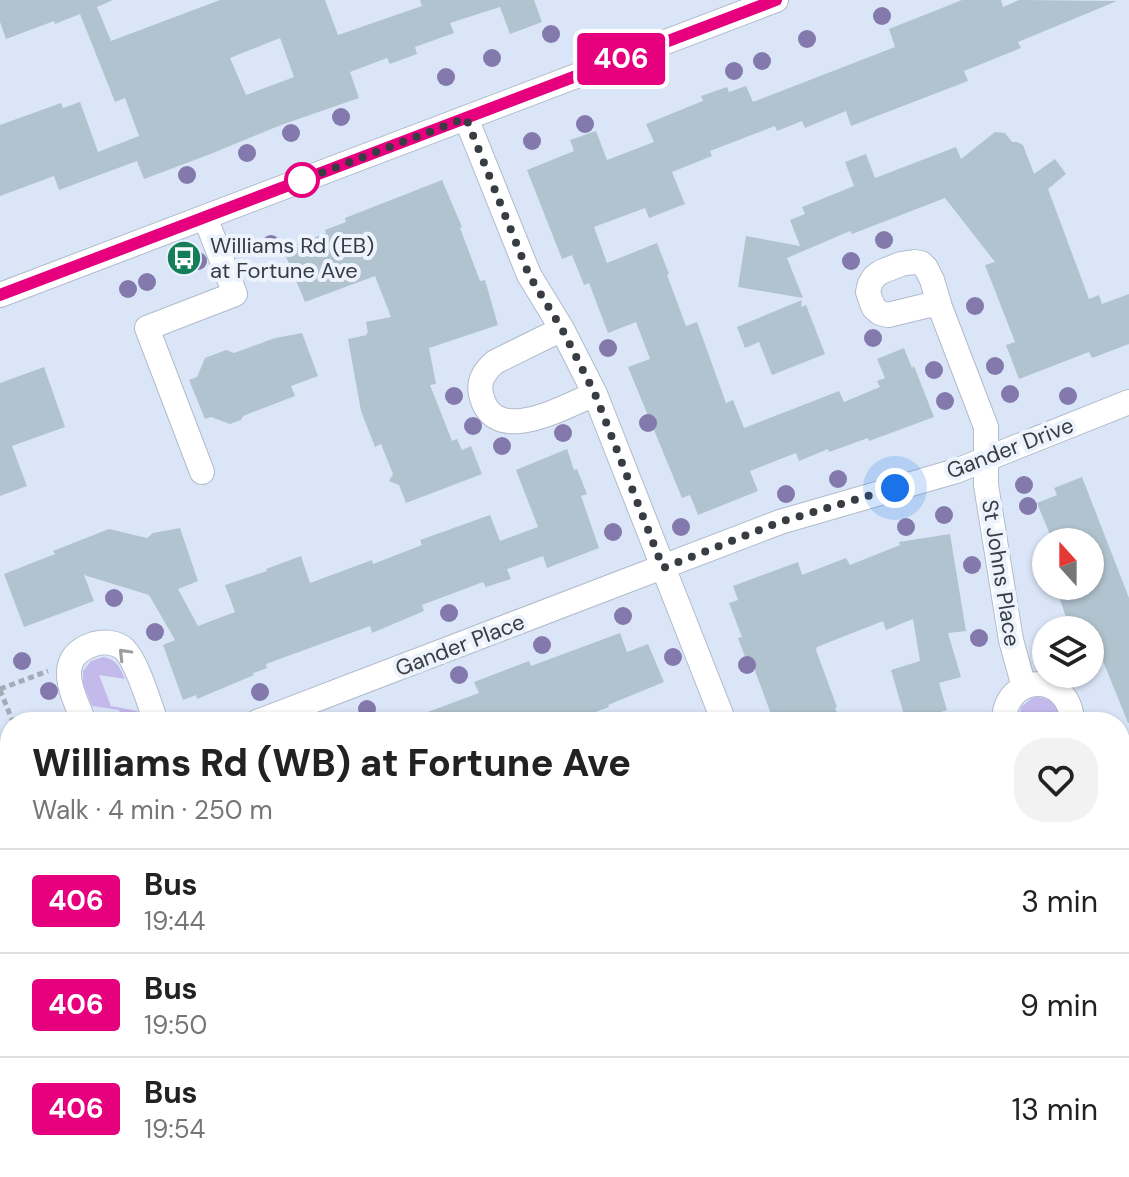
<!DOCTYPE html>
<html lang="en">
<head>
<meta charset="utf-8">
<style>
	:root { --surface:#fff; --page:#f2f2f2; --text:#222; --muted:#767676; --line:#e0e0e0 }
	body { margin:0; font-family:"DM Sans",sans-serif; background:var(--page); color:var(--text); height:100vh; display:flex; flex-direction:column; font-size:30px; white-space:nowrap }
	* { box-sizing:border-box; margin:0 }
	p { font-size:26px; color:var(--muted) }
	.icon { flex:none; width:44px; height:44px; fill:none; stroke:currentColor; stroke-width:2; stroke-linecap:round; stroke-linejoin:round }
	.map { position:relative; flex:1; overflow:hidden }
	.details { position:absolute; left:0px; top:712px; width:1130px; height:466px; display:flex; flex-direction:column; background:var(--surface); border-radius:32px 32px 0 0; box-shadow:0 2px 6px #0004 }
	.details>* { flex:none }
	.badge { padding:0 16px; border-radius:6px; font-size:28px; line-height:52px }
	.needle { width:52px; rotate:339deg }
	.controls { position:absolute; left:1032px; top:528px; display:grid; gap:16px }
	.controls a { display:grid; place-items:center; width:72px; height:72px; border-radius:50%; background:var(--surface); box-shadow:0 2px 6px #0004; font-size:40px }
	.you { position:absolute; width:40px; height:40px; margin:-20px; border:6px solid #fff; border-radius:50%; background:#1a73e8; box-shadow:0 0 0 12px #1a73e833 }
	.map>.badge { position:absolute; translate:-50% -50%; box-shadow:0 0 0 4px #fff }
	.round { display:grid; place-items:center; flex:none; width:84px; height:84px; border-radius:32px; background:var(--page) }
	.head { display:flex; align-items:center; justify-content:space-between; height:136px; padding:0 32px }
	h1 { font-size:38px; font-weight:800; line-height:60px }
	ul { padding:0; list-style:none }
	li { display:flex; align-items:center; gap:24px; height:104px; padding:0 32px; border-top:2px solid var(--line) }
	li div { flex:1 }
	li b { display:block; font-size:30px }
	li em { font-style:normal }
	li .badge { min-width:88px; font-weight:700; text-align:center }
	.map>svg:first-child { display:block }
</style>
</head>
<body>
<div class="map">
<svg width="1129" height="1177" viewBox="0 0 1129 1177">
	<rect width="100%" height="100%" fill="#dae6f7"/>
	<path fill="#c3b9eb" d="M 103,657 C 116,659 120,667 125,679 L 99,675 L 111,706 L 137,711 L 141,722 L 123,722 L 119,710 L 92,706 L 83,684 L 83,671 L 91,661 Z
		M 1038,697 C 1053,699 1060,707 1059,722 L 1019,722 L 1021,707 L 1032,698 Z
		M 88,1168 L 233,1168 L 236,1177 L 83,1177 Z
		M 282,1168 L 878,1168 L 882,1177 L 258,1177 Z"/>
	<path fill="#b1c3cf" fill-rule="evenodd" d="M 0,0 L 113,0 L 97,7 L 111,41 L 220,0 L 325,0 L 338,35 L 422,6 L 420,0 L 534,0 L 542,22 L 510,34 L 500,7 L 450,23 L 454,33 L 415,47 L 417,54 L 390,64 L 387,58 L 350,72 L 359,98 L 281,125 L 208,155 L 144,179 L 137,161 L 59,190 L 54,176 L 0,196 L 0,125 L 61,103 L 63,108 L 80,102 L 98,152 L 139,136 L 125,98 L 115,102 L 80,14 L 55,24 L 54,21 L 6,39 L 0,22 ZM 280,38 L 294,77 L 246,95 L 230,58 Z
		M 962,0 L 1001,0 L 1003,7 L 1019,0 L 1117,1 L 1018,42 L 1021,48 L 964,71 L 968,81 L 851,126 L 846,111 L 805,128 L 802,121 L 777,131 L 775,126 L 710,151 L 712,156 L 672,172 L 685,204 L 649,218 L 645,208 L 594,227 L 607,263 L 657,243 L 669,274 L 667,275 L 686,326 L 697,322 L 726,403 L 733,400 L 744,428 L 839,391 L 844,402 L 880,387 L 877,381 L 885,378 L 877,359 L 904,348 L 912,368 L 914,366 L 934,417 L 869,441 L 868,438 L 829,452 L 828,449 L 799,461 L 796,453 L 750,471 L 758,491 L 698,515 L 690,495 L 682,498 L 628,367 L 650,359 L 636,322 L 608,333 L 589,283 L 584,285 L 572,255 L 562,259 L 527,170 L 574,151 L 570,140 L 596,131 L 607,160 L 654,142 L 646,124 L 703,101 L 701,96 L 727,87 L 729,92 L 746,86 L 753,102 L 895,47 L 889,29 Z
		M 995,132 L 1005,133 L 1012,142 L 1017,142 L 1023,145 L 1034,174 L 1055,159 L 1066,174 L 1048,189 L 1089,299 L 1099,295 L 1102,304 L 1129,294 L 1129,344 L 1092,358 L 1089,352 L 1019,379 L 1006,345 L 1015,342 L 985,265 L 995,262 L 945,198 L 852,234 L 850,231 L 787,258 L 803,298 L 738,287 L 746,236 L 800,246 L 790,220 L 805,214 L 802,207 L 854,186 L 845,162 L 866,154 L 875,178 L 956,147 L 961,159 Z
		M 442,180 L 462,227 L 460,228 L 480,281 L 485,280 L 498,325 L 429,348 L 436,384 L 430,385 L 452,441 L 457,439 L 462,450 L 471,446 L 482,474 L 406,503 L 399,485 L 389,481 L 393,474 L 381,444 L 375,447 L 361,411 L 348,339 L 367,335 L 366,333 L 368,333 L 366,322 L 391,317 L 375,276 L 305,302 L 284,252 L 298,247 L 297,244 L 326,233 L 325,230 L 346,222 L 345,218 Z
		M 802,300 L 801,307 L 806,305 L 825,354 L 772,375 L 759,342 L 745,348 L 737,327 Z
		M 302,333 L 318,376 L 291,386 L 295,396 L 243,416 L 241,420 L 230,424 L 211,417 L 205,419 L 189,380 L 197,377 L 205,358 L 226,350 L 234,353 L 275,338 Z
		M 44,367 L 65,427 L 12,446 L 27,486 L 0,496 L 0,383 Z
		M 567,449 L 574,470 L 577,469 L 587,494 L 581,496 L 599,548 L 547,568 L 543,556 L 507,569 L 511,579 L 486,587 L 483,582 L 422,605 L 424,611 L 372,633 L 370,626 L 266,664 L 267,668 L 253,673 L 254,675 L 197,699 L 196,695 L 183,700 L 163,645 L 175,640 L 149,595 L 84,575 L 94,601 L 24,627 L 4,574 L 55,554 L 53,551 L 109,529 L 147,538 L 153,533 L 180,528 L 198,581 L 178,589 L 198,626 L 235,612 L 225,585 L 267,571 L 266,569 L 301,556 L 310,583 L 372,560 L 373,564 L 422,545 L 420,540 L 490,515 L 500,541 L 538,527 L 516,470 Z
		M 1082,477 L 1129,598 L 1129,723 L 1128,723 L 1101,656 L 1090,660 L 1090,630 L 1083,630 L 1079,619 L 1068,623 L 1058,594 L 1062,592 L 1060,586 L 1090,586 L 1090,542 L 1053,542 L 1037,503 L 1057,495 L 1054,488 Z
		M 950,534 L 966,631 L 948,633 L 961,677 L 939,683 L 947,710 L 906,722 L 891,670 L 920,661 L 913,619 L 886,630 L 883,621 L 817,647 L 816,650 L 837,707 L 835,708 L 841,722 L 774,722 L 751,660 L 747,662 L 738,638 L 742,637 L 729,603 L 738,600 L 733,586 L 798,562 L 802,575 L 846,558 L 850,565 L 900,545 L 899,542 Z
		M 620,633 L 627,652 L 648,644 L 664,682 L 608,705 L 609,707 L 568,722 L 407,722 L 406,720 L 479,693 L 474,682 L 529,661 L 531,666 Z"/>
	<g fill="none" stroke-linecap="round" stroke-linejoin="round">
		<g stroke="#b0bbcb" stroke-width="26">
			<path id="minor" d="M 466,118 L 529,275 L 562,329 L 595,394 L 724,722
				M 0,295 L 776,0
				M 940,307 L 929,305 L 888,315 L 880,313 L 874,308 L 871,301 L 868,292 L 870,284 L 874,277 L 881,272 L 901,264 L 914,262 L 921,263 L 926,268 L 932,280 L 940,307 L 986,427 L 986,485 L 1011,640 L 1024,687
				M 562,329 L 495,362 C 485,371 478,380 481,394 C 493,449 565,406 595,394
				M 202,472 L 147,328 L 235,294 L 205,217
				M 84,722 C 73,694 52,658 94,644 C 104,641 116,642 124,649 C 137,661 149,703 156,722
				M 257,722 L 780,522 L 956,471 L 1129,402
				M 1004,722 C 1004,672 1071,671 1072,722
				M 1120,994 L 1129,981
				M 1120,1014 L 1129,1028
				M 0,1110 L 10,1121
				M 898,1168 L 902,1177
				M 58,1177 L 60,1168"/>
		</g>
		<path stroke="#a2abb8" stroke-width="5" stroke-dasharray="6 4" stroke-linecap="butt" d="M 0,689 L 48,671
			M 0,690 L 13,722"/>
		<use href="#minor" stroke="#fff" stroke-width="24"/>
	</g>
	<g fill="#8379ac">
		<circle cx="882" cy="16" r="9"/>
		<circle cx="551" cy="34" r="9"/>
		<circle cx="807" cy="39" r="9"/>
		<circle cx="492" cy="58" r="9"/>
		<circle cx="762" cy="61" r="9"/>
		<circle cx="734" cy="71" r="9"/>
		<circle cx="446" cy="77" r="9"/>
		<circle cx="341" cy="117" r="9"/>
		<circle cx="585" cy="124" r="9"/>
		<circle cx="291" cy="133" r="9"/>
		<circle cx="532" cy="141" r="9"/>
		<circle cx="247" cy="153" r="9"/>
		<circle cx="187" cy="175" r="9"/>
		<circle cx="884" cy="240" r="9"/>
		<circle cx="271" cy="244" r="9"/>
		<circle cx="198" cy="261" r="9"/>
		<circle cx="851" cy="261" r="9"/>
		<circle cx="147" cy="282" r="9"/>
		<circle cx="128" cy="289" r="9"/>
		<circle cx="975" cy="306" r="9"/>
		<circle cx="873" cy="338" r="9"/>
		<circle cx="608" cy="348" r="9"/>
		<circle cx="995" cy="366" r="9"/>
		<circle cx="934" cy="370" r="9"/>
		<circle cx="1010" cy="394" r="9"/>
		<circle cx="454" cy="396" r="9"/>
		<circle cx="1068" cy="396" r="9"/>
		<circle cx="945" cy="401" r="9"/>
		<circle cx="648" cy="423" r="9"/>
		<circle cx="473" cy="426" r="9"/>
		<circle cx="563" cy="433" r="9"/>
		<circle cx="502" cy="446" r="9"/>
		<circle cx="838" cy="479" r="9"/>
		<circle cx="1024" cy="485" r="9"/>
		<circle cx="786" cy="494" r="9"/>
		<circle cx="1028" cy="506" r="9"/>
		<circle cx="944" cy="515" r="9"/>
		<circle cx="681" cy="527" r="9"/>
		<circle cx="906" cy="527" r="9"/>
		<circle cx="613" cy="532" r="9"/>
		<circle cx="972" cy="565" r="9"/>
		<circle cx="114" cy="598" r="9"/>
		<circle cx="449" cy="613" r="9"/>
		<circle cx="623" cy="616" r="9"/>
		<circle cx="155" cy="632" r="9"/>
		<circle cx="979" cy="638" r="9"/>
		<circle cx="542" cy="645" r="9"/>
		<circle cx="673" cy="657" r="9"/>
		<circle cx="22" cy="661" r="9"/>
		<circle cx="747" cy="665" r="9"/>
		<circle cx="459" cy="675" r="9"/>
		<circle cx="49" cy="691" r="9"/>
		<circle cx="260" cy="692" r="9"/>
		<circle cx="367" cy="709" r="9"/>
	</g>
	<defs><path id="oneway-chevron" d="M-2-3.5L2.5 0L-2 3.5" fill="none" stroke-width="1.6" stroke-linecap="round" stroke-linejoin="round" transform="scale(2)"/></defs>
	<use stroke="#9c9ea1" href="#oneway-chevron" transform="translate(124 654) rotate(-134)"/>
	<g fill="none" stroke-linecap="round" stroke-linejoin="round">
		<g stroke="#fff" stroke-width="18">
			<path id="line" d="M 0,295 L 776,0"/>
		</g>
		<use href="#line" stroke="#e6007e" stroke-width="12"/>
		<path stroke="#383c43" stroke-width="8" stroke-dasharray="0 14.4" d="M 302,180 L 292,184 L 466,118 L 529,275 L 562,329 L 595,394 L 663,568 L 780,522 L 895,488"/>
	</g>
	<defs>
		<g id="bus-disc" transform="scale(1.8)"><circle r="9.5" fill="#147e59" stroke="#ecf3fd"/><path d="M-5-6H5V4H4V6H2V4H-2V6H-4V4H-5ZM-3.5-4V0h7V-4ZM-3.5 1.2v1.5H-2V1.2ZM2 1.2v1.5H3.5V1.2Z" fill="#fff"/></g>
	</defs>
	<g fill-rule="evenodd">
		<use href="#bus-disc" x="184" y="258"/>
	</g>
	<circle fill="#fff" stroke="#e6007e" stroke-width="4" cx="302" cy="180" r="16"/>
	<g text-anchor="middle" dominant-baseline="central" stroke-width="8" stroke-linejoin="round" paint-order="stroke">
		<g font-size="22" fill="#383c43" stroke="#ecf3fd" text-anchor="start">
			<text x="210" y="245">Williams Rd (EB)<tspan x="210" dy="25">at Fortune Ave</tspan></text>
		</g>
		<g font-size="22" fill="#383c43" stroke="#ecf3fd">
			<text transform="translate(1010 448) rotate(-21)">Gander Drive</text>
			<text transform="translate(1001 573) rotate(81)">St Johns Place</text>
			<text transform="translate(460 645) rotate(-21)">Gander Place</text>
		</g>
	</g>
</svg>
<div class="controls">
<a><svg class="needle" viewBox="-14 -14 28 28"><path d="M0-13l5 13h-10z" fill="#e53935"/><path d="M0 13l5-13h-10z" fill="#767676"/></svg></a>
<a><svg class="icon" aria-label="layers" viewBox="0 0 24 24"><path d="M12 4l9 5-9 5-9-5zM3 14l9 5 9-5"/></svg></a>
</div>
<div class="you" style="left:895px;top:488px"></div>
<b class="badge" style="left:621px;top:59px;background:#e6007e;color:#fff">406</b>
<section class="details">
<div class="head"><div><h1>Williams Rd (WB) at Fortune Ave</h1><p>Walk · 4 min · 250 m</p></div><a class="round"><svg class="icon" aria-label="heart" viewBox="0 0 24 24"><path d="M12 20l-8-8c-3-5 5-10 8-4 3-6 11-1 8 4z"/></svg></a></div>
<ul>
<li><span class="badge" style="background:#e6007e;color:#fff">406</span><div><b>Bus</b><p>19:44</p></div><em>3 min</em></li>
<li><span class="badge" style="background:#e6007e;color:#fff">406</span><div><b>Bus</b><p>19:50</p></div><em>9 min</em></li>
<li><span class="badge" style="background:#e6007e;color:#fff">406</span><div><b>Bus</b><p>19:54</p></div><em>13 min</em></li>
</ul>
</section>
</div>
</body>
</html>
